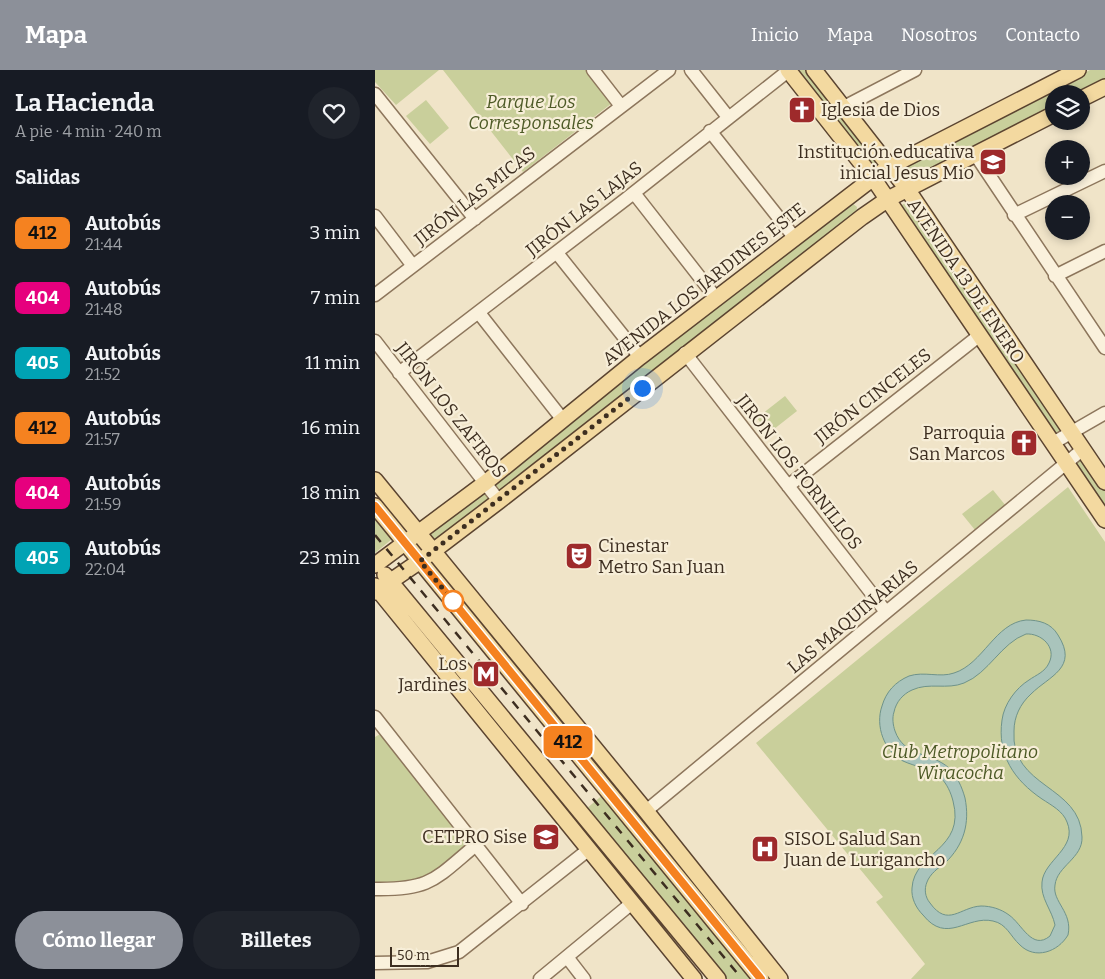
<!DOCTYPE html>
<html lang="es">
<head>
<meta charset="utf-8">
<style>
	:root { --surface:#171b24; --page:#20242c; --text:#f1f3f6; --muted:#9ea1a6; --accent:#8c9099 }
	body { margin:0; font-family:Bitter,serif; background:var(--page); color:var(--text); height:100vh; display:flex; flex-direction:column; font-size:19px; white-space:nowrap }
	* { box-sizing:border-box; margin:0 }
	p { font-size:16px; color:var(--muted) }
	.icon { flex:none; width:28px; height:28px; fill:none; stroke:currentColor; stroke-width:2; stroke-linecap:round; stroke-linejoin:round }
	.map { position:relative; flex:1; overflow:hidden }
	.sheet { display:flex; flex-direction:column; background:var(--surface); width:375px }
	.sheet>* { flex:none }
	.badge { padding:0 10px; border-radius:8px; font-size:18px; line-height:32px }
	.fabs { position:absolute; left:670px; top:15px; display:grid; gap:10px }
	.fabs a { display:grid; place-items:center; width:45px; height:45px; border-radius:50%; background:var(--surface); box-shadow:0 2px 8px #0003; font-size:25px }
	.scale { position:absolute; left:15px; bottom:12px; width:69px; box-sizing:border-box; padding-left:5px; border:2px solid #3d2e20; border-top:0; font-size:14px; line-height:18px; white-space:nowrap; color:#3d2e20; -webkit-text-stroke:4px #f7eed8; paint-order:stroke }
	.you { position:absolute; width:25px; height:25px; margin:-12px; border:4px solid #fff; border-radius:50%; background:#1a73e8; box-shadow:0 0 0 8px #1a73e833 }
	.map>.badge { position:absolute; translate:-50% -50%; box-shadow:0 0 0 2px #fff }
	h2 { padding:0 15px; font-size:19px; line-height:45px }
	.round { display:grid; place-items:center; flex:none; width:52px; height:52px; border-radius:26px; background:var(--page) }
	.head { display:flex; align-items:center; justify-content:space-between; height:85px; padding:0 15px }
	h1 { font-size:24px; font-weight:700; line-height:38px }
	.button { display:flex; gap:10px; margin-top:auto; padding:10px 15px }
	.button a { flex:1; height:58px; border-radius:30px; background:var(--accent); color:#fff; font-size:20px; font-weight:700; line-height:58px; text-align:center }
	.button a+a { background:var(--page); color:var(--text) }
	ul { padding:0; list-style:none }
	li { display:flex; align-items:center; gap:15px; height:65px; padding:0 15px }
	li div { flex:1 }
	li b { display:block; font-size:19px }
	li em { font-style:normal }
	li .badge { min-width:55px; font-weight:700; text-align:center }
	header { display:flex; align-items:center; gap:30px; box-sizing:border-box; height:70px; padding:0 25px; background:var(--accent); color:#fff }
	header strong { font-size:24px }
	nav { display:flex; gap:28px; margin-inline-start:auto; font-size:18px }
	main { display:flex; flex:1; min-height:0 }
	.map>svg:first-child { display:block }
</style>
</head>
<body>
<header>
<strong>Mapa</strong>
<nav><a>Inicio</a><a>Mapa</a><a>Nosotros</a><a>Contacto</a></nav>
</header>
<main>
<section class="sheet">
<div class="head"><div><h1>La Hacienda</h1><p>A pie · 4 min · 240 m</p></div><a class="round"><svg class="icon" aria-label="heart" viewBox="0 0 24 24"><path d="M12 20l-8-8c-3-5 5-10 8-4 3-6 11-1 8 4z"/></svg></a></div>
<h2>Salidas</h2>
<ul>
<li><span class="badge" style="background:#f58220;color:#111">412</span><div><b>Autobús</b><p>21:44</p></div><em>3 min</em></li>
<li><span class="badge" style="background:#e6007e;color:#fff">404</span><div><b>Autobús</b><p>21:48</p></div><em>7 min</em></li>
<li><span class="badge" style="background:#00a3b4;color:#fff">405</span><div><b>Autobús</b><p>21:52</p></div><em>11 min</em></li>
<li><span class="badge" style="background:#f58220;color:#111">412</span><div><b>Autobús</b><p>21:57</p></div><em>16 min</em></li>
<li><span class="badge" style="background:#e6007e;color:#fff">404</span><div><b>Autobús</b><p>21:59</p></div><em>18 min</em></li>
<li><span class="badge" style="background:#00a3b4;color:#fff">405</span><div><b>Autobús</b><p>22:04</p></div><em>23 min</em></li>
</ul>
<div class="button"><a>Cómo llegar</a><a>Billetes</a></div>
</section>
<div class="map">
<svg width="730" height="909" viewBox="0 0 730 909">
	<rect width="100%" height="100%" fill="#f0e4c8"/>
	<path fill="#c9cf9b" d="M 0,0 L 64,0 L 21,35 L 0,12 Z
		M 68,0 L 211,0 L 237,33 L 148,102 Z
		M 418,0 L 432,0 L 506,92 L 501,99 Z
		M 715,0 L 730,0 L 730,9 L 702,24 L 679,24 L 679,36 L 535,111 L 524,101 L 526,97 Z
		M 51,30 L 74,58 L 55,74 L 31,46 Z
		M 534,131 L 688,360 L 681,366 L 525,136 Z
		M 477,133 L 482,137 L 481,143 L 123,421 L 119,415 L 120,411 Z
		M 410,326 L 422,341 L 394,363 L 382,348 Z
		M 704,386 L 730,419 L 730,445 L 697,391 Z
		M 693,417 L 730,472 L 730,909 L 536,909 L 550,894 L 501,832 L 508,827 L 381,673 Z
		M 618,420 L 631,436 L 600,460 L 587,444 Z
		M 105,423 L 109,423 L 113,426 L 113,430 L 60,472 L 53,463 Z
		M 0,448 L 17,469 L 0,483 Z
		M 176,634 L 402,909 L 392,909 L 172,638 Z
		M 7,663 L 95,775 L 61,803 L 33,814 L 0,814 L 0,667 Z
		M 230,723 L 380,909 L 349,909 L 211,739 Z"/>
	<path fill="#a9c4bc" stroke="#6f938a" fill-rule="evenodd" d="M 651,550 C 664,550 676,553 683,565 C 704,598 674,606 656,624 C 645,634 639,647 639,661 C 635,718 706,715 707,767 C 708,788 682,796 680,815 C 677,832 698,842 693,865 C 683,882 660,890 645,875 C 635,866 632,854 618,851 C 592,845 572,875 548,845 C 541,838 536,828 537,818 C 539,782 591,780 578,731 C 576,723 572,714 566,708 C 555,698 541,697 528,691 C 509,681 500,656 507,636 C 511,622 520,612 534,606 C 549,601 565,608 579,603 C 608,594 620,553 651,550 ZM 651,564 C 666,563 682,577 674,593 C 670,602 661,605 654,610 C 641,618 629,634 627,650 C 622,685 639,710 667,729 C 676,735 688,741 692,752 C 703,778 669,790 667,812 C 665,828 677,840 680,855 L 675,866 C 657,881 647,854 634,845 C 626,839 616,836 606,836 C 585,837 573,858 555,833 C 550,827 549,819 552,812 C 555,804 563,798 570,793 C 589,775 595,753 590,728 C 587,717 582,706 574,698 C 556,682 529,687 520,661 C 518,655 517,648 519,642 C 521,632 528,624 537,620 C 554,612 572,620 589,613 C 614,603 626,573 651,564 Z"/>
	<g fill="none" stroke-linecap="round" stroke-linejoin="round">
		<g stroke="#8d765c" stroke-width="15">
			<path id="minor" d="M 218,0 L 246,36
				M 316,0 L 353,47
				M 0,24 L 100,149
				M 469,37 L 540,0
				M 335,61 L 419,167
				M 600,84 L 730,278
				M 259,123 L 341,228
				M 639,145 L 730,101
				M 0,146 L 38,196
				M 182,183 L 265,287
				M 680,206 L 730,181
				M 0,225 L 294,0
				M 104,243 L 188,350
				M 0,271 L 124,431
				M 310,283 L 511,542
				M 24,303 L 251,129 L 413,1
				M 678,373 L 730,343
				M 413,416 L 605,265
				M 0,647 L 147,834
				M 271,741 L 707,380
				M 0,819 C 56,820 60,809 101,775
				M 192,887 L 209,909
				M 0,893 L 52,892 L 84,882 L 213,780
				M 165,909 L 257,833"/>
		</g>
		<g stroke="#5b4430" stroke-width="18">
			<path id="major" d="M 413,0 L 498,108 L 730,450
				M 439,0 L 532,119 L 730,412
				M 706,29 L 730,17
				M 0,410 L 271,741 L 405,909
				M 0,436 L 386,909
				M 0,495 L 110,413 L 265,287 L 498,108 L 514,97 L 703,0
				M 10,505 L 343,909
				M 0,516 L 319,909
				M 0,522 L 45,491 L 124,431 L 487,147 L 513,129 L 679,44"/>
		</g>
		<use href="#minor" stroke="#faf1dc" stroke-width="12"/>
		<use href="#major" stroke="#f3d9a0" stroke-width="15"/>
		<path stroke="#3d2e20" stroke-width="2.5" stroke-dasharray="9 9" stroke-linecap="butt" d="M 0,465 L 367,909"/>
	</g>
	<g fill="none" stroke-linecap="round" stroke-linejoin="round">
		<g stroke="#fff" stroke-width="11">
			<path id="line" d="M 0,436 L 386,909"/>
		</g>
		<use href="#line" stroke="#f58220" stroke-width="8"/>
		<path stroke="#3d2e20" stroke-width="5" stroke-dasharray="0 9" d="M 78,531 L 45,491 L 267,318"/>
	</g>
	<defs>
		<g id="church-square" transform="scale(1.4375)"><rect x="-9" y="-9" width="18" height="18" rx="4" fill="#9e2a2b" stroke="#f7eed8"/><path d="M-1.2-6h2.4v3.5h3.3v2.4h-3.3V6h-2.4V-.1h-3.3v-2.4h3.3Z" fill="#fff"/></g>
		<g id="school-square" transform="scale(1.4375)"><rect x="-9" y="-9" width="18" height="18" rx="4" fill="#9e2a2b" stroke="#f7eed8"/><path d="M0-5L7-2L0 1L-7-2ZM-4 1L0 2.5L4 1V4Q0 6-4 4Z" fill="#fff"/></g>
		<g id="theatre-square" transform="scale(1.4375)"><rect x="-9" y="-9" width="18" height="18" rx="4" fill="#9e2a2b" stroke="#f7eed8"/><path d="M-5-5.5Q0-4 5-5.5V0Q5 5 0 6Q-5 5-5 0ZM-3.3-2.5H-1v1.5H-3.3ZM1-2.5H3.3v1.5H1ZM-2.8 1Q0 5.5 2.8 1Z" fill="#fff"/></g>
		<g id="metro-square" transform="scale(1.4375)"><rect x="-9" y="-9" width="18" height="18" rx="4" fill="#9e2a2b" stroke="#f7eed8"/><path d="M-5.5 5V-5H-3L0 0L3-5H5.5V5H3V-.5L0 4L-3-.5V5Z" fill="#fff"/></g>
		<g id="university-square" transform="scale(1.4375)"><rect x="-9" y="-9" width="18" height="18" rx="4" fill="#9e2a2b" stroke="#f7eed8"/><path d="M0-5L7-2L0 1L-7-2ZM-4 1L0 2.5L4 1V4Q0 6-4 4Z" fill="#fff"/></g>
		<g id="hospital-square" transform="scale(1.4375)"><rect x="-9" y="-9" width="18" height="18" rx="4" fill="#9e2a2b" stroke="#f7eed8"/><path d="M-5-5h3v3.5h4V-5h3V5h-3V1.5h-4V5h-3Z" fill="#fff"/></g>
	</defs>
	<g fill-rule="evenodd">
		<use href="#church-square" x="427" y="40"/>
		<use href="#school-square" x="618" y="92"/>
		<use href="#church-square" x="649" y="373"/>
		<use href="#theatre-square" x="204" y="486"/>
		<use href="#metro-square" x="111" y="604"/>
		<use href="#university-square" x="171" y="767"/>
		<use href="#hospital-square" x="390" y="779"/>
	</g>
	<circle fill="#fff" stroke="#f58220" stroke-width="2.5" cx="78" cy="531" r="10"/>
	<g text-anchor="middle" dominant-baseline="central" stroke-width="4.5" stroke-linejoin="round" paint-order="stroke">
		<g font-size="18" font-style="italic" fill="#4d5a26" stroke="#f7eed8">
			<text x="156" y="32">Parque Los<tspan x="156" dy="21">Corresponsales</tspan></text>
			<text x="585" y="682">Club Metropolitano<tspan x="585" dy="21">Wiracocha</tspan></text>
		</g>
		<g font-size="18" fill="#3d2e20" stroke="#f7eed8" text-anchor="end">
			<text x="446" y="40" text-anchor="start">Iglesia de Dios</text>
			<text x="599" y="82">Institución educativa<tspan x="599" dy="21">inicial Jesus Mio</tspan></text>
			<text x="630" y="363">Parroquia<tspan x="630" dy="21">San Marcos</tspan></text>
			<text x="223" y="476" text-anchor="start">Cinestar<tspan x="223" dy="21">Metro San Juan</tspan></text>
			<text x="92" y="594">Los<tspan x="92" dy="21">Jardines</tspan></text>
			<text x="152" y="767">CETPRO Sise</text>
			<text x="409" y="769" text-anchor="start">SISOL Salud San<tspan x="409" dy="21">Juan de Lurigancho</tspan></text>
		</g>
		<g font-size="18" fill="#3d2e20" stroke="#f7eed8">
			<text transform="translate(100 126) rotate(-38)">JIRÓN LAS MICAS</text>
			<text transform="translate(209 139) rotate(-38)">JIRÓN LAS LAJAS</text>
			<text transform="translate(591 211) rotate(56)">AVENIDA 13 DE ENERO</text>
			<text transform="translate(329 214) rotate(-38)">AVENIDA LOS JARDINES ESTE</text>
			<text transform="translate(498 326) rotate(-38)">JIRÓN CINCELES</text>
			<text transform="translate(76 340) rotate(52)">JIRÓN LOS ZAFIROS</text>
			<text transform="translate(424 402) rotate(52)">JIRÓN LOS TORNILLOS</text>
			<text transform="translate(478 547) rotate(-40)">LAS MAQUINARIAS</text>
		</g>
	</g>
</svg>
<div class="fabs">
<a><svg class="icon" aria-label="layers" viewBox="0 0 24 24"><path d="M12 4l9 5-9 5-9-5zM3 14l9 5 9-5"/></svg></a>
<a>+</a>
<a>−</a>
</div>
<div class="scale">50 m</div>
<div class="you" style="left:267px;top:318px"></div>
<b class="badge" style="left:193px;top:672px;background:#f58220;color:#111">412</b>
</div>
</main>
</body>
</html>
